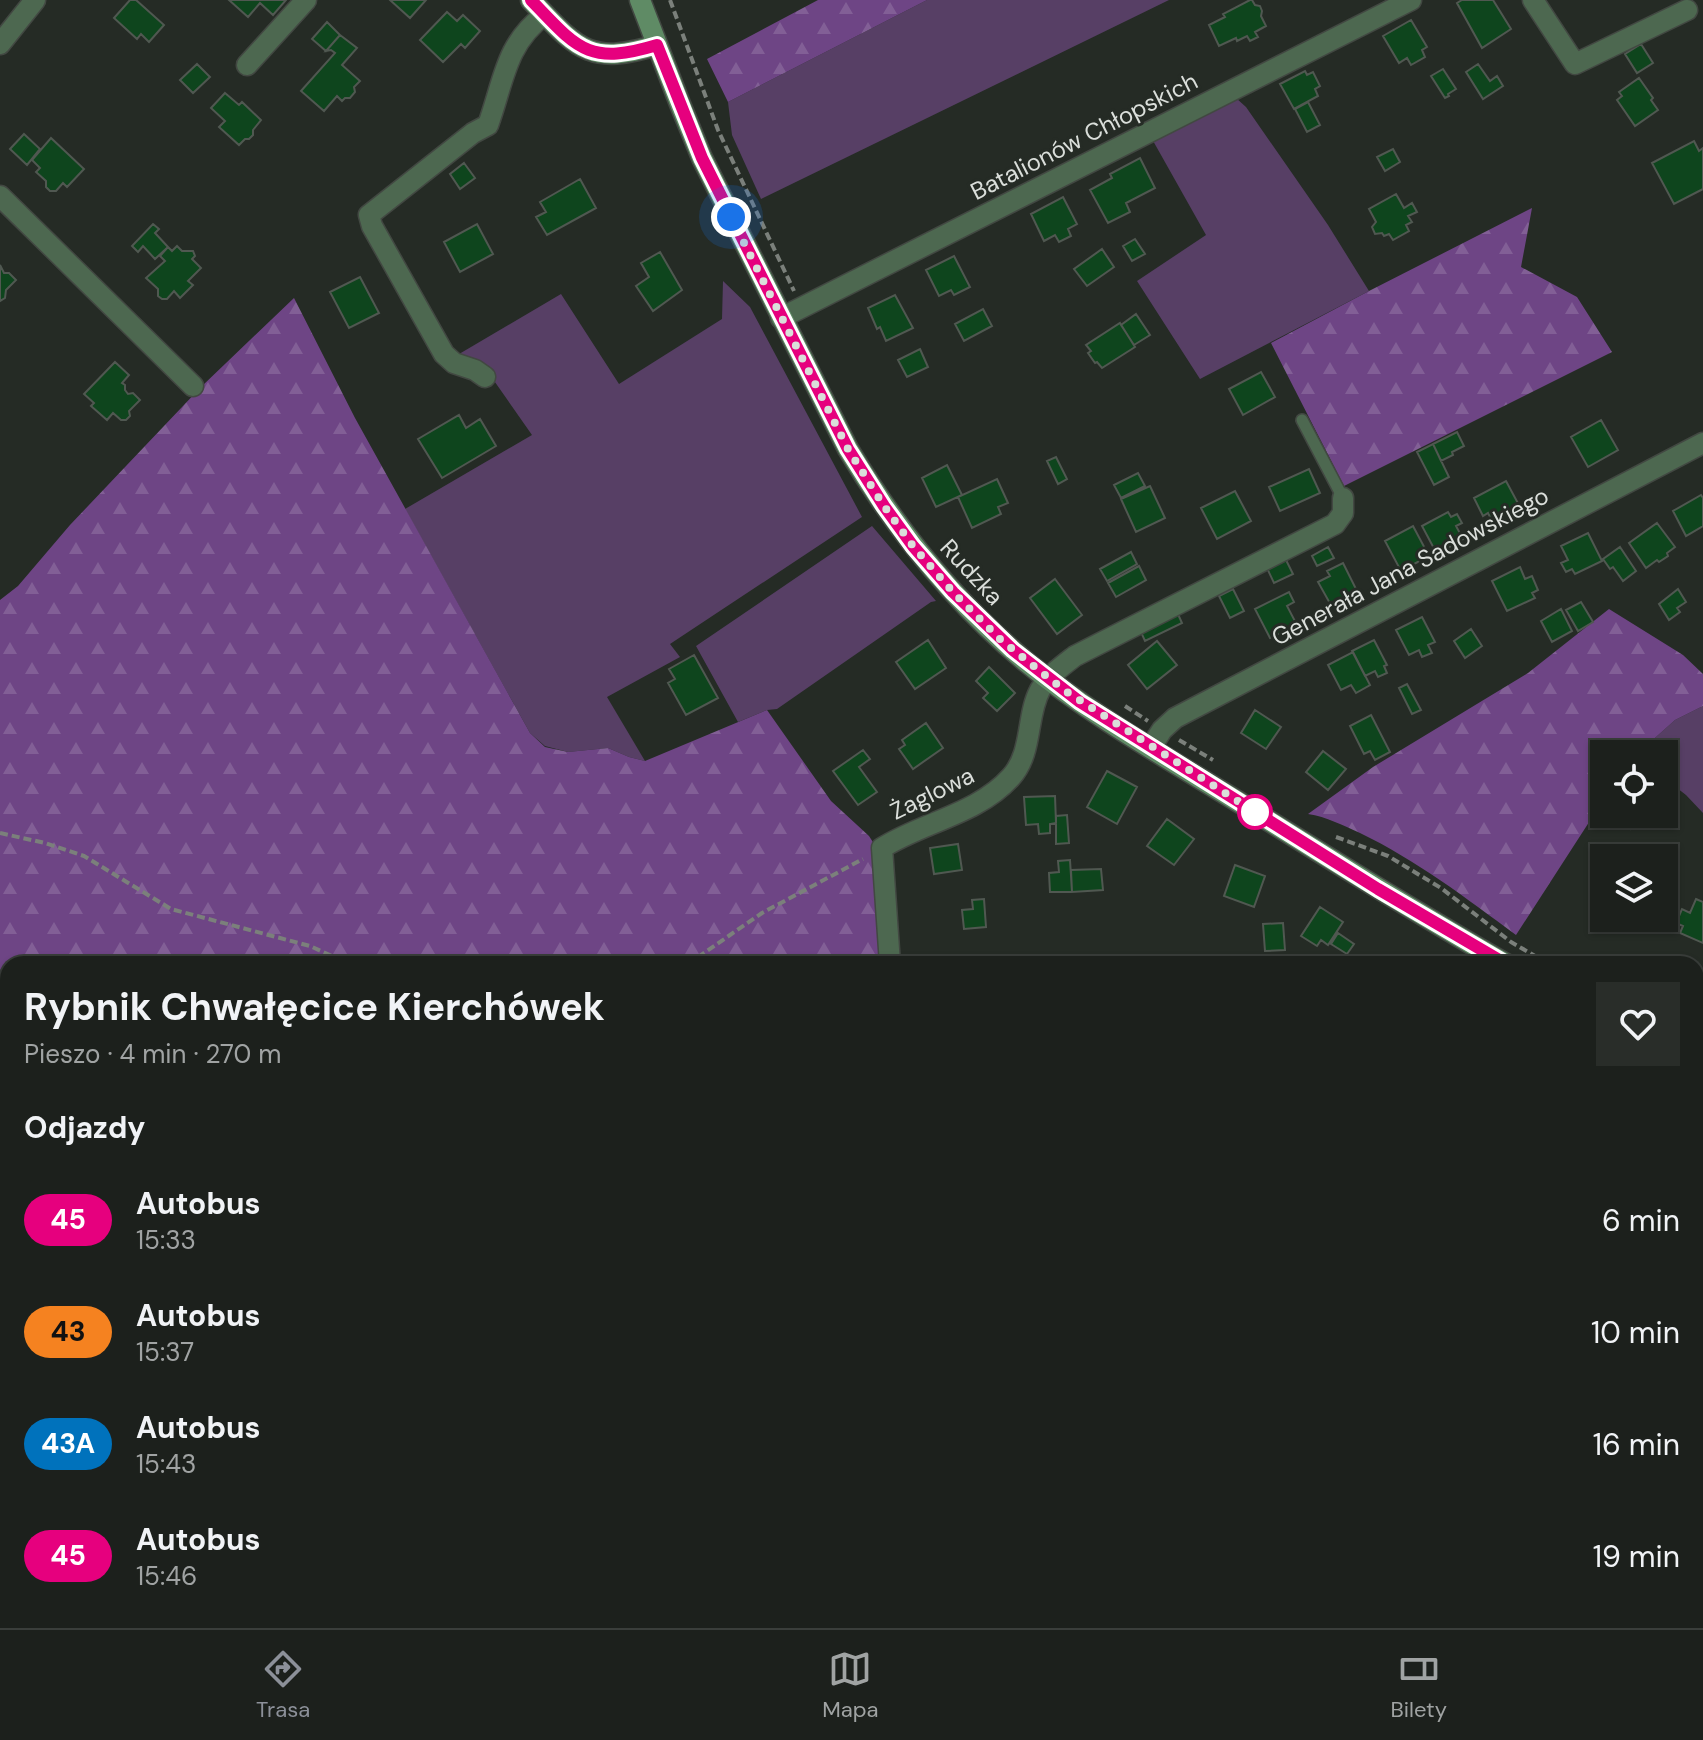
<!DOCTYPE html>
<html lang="pl">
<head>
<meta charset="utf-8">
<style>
	:root { --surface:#1c201c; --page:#292d29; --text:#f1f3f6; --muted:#a0a3a3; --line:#3a3e3b; --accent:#8c9099 }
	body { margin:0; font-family:"DM Sans",sans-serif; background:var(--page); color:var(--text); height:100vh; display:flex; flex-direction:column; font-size:30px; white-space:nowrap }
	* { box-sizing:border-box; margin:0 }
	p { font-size:26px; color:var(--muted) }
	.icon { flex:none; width:44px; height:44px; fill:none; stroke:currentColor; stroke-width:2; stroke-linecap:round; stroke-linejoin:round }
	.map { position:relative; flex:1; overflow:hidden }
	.panel { position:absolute; left:0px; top:956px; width:1704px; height:672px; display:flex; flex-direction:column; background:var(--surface); border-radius:24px 24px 0 0; box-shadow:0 2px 6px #0004,0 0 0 2px var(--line) }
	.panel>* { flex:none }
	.badge { padding:0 16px; border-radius:26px; font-size:28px; line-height:52px }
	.controls { position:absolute; left:1590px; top:740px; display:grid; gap:16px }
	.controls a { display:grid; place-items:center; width:88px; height:88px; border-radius:0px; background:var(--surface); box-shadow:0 2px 6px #0004,0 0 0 2px var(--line); font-size:40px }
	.you { position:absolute; width:40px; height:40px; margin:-20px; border:6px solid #fff; border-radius:50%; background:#1a73e8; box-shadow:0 0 0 12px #1a73e833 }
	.map>.badge { position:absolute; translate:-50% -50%; box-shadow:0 0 0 4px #fff }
	h2 { padding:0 24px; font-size:30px; line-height:72px }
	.round { display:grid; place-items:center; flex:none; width:84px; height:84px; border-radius:0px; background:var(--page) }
	.headline { display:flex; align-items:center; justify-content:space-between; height:136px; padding:0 24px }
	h1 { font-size:38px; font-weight:700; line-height:60px }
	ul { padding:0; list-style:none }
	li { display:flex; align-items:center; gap:24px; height:112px; padding:0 24px }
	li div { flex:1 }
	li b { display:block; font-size:30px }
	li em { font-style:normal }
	li .badge { min-width:88px; font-weight:700; text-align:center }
	.dock { display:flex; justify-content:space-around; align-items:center; height:112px; border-top:2px solid var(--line); background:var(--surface); font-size:22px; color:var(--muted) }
	.dock a { display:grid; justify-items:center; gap:4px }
	.dock .current { color:var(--accent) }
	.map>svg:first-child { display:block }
</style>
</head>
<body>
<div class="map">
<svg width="1703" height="1628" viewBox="0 0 1703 1628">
	<defs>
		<pattern id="forest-firs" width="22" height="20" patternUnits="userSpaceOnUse" patternTransform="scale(2)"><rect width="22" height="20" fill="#6e4585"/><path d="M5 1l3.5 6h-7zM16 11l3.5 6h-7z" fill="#825f96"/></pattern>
		<pattern id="water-rules" width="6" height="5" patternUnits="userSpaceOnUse" patternTransform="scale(2)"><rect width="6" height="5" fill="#694080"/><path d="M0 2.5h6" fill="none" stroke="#7e5b91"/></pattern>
	</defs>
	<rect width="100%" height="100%" fill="#252b25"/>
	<path fill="#573f65" d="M 927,0 L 1169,0 L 761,199 L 732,135 L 728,102 Z
		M 1236,98 L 1246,107 L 1328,225 L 1369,291 L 1200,379 L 1137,281 L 1206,235 L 1152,139 Z
		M 723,281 L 750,307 L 862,517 L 670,644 L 680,657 L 607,697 L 645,761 L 629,757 L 608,748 L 568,752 L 545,746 L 530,733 L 405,509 L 532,435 L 483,365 L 454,357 L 561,294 L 619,384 L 722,319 Z
		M 872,526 L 936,601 L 931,602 L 777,709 L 767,710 L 738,722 L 696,646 Z
		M 1703,706 L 1703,813 L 1686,795 L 1664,778 L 1664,754 L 1637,754 L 1675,720 Z"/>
	<path fill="url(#forest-firs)" d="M 818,0 L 927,0 L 728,102 L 707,59 Z
		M 1532,208 L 1521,267 L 1577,297 L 1612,352 L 1344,486 L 1271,343 L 1369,291 Z
		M 294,298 L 355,418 L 530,733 L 545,747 L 568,752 L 608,748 L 629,757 L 645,761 L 767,710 L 831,801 L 869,836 L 878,850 L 885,964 L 8,964 L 8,1620 L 330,1620 L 327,1623 L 327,1628 L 0,1628 L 0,600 L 18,586 L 70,525 L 201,387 Z
		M 1609,609 L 1683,655 L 1703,674 L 1703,706 L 1675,720 L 1637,754 L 1604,754 L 1604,799 L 1516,935 C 1466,898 1416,860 1360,833 C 1342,825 1327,817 1308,814 L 1373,767 L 1528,673 Z
		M 470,1620 L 867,1620 L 845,1628 L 500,1628 Z"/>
	<path fill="url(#water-rules)" stroke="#8b6f9b" stroke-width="2" d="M 1703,1417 L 1703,1628 L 848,1628 L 870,1620 L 1696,1620 L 1696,1421 Z
		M 330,1620 L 470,1620 L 500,1628 L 327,1628 L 327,1623 Z"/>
	<path fill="#0e451d" stroke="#505851" stroke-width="2" d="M 130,0 L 136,0 L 164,25 L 149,42 L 141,34 L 137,39 L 114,18 Z
		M 229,0 L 286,0 L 273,15 L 260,3 L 248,17 Z
		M 390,0 L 426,0 L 410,18 Z
		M 1250,0 L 1252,0 L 1255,5 L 1260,6 L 1262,11 L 1261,16 L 1266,26 L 1255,32 L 1258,37 L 1250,41 L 1247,36 L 1237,41 L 1236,38 L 1219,46 L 1209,25 L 1225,17 L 1223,14 Z
		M 1462,0 L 1493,0 L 1511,29 L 1482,48 L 1457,3 Z
		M 447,12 L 457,21 L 463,15 L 480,31 L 465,48 L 461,44 L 443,62 L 420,40 Z
		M 1411,20 L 1427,47 L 1422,50 L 1425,57 L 1411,65 L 1407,58 L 1399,63 L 1383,36 Z
		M 327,22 L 340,35 L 326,51 L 312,39 Z
		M 340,35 L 357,48 L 342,65 L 360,81 L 354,87 L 355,92 L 350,98 L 345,98 L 342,101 L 337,96 L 324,111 L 301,91 L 335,53 L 331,50 L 326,51 Z
		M 1641,44 L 1653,63 L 1637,73 L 1625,54 Z
		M 197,64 L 210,77 L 193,93 L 180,80 Z
		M 1478,64 L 1490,81 L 1497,76 L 1503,86 L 1483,99 L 1466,72 Z
		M 1443,69 L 1456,89 L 1448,94 L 1449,96 L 1445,98 L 1431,76 Z
		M 1305,71 L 1307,75 L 1313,72 L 1320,86 L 1315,89 L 1318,96 L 1294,109 L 1280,84 Z
		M 1639,78 L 1653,98 L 1651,100 L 1658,110 L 1635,126 L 1617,100 L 1622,96 L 1619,92 Z
		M 225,93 L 239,105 L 242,102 L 261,120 L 253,130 L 253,135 L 249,139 L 245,139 L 239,145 L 219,127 L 225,121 L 211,108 Z
		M 1308,102 L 1320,125 L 1307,132 L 1295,109 Z
		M 24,134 L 40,149 L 27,165 L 10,149 Z
		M 51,138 L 84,169 L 67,187 L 63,183 L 56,191 L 50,191 L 46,187 L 46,181 L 36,172 L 40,168 L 32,160 Z
		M 1694,141 L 1699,151 L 1703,148 L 1703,189 L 1674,204 L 1652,163 Z
		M 1393,149 L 1400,162 L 1385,171 L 1377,157 Z
		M 1140,158 L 1155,188 L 1126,203 L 1130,212 L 1108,223 L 1090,190 L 1112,178 L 1110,174 Z
		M 464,163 L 475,178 L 460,189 L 450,174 Z
		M 580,179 L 596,208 L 547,235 L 536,217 L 546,212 L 540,202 Z
		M 1396,194 L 1404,208 L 1412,203 L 1417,212 L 1408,216 L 1412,222 L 1406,225 L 1409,231 L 1393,240 L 1389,234 L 1384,236 L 1382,233 L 1375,234 L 1372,227 L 1376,222 L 1369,209 Z
		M 1063,197 L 1077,224 L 1068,229 L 1071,236 L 1059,242 L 1055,235 L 1044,241 L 1031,214 Z
		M 153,224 L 159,229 L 155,233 L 168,247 L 155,259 L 143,246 L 138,252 L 132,246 Z
		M 477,224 L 493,254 L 460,272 L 444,242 Z
		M 1135,239 L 1145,254 L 1132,261 L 1123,246 Z
		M 177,246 L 182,251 L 193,251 L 195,256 L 192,259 L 201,268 L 188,281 L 193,285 L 180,298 L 174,291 L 167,299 L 162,299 L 158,296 L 158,289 L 146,278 L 165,261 L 160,256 L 168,247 L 172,251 Z
		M 1102,249 L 1114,267 L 1087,286 L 1074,269 Z
		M 660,252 L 682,290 L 653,311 L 636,286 L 649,277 L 641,263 Z
		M 954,256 L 970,287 L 954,295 L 951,290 L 939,296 L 926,270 Z
		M 0,265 L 4,273 L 9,273 L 16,280 L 6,290 L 5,298 L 0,301 Z
		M 360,277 L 379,313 L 349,328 L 330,292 Z
		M 895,295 L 913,328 L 886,341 L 880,327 L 877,329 L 868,308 Z
		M 983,309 L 992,326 L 964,341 L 955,324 Z
		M 1136,314 L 1150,335 L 1134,345 L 1121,325 Z
		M 1120,323 L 1135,347 L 1102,368 L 1097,362 L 1095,363 L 1088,353 L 1091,351 L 1086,345 Z
		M 920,349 L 928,367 L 907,377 L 898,360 Z
		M 115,362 L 129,375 L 122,383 L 125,385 L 125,390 L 128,394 L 133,393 L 140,400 L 129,411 L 130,416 L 126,420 L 121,420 L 113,413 L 107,420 L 91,406 L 94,403 L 84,394 Z
		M 1261,372 L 1275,397 L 1243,415 L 1229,389 Z
		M 459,415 L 466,428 L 480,419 L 496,446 L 442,478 L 418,439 Z
		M 1601,420 L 1618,450 L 1588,467 L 1571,437 Z
		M 1457,432 L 1464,446 L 1452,452 L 1453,455 L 1441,461 L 1433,444 Z
		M 1433,444 L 1449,477 L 1434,485 L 1417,452 Z
		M 1056,457 L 1067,479 L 1058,484 L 1047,461 Z
		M 947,465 L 962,495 L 936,507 L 922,478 Z
		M 1309,469 L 1320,493 L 1280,511 L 1269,487 Z
		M 1138,473 L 1145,486 L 1121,498 L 1114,485 Z
		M 997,479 L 1008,503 L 998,507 L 1001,514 L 972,528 L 958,497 Z
		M 1506,481 L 1520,507 L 1492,521 L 1488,513 L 1483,516 L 1474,498 Z
		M 1150,486 L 1165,518 L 1136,532 L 1121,499 Z
		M 1235,491 L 1251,521 L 1217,539 L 1201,508 Z
		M 1701,495 L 1703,498 L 1703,526 L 1686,536 L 1673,511 Z
		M 1448,512 L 1451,517 L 1457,514 L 1462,523 L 1456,526 L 1463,539 L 1437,554 L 1422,526 Z
		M 1657,523 L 1675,547 L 1667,553 L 1668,556 L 1659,562 L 1657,560 L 1646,568 L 1629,543 Z
		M 1413,526 L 1429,556 L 1401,571 L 1385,541 Z
		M 1588,533 L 1602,561 L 1575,574 L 1572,569 L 1566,572 L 1561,563 L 1568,560 L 1561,546 Z
		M 1328,547 L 1334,558 L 1317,566 L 1312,556 Z
		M 1620,547 L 1636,571 L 1623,581 L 1613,567 L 1610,569 L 1603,559 Z
		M 1131,552 L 1137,564 L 1107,581 L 1100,569 Z
		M 1284,556 L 1293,574 L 1274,583 L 1266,566 Z
		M 1343,563 L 1358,593 L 1332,607 L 1318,582 L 1330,576 L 1327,571 Z
		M 1139,566 L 1146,580 L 1116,597 L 1108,583 Z
		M 1520,567 L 1525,579 L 1532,576 L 1538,590 L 1532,593 L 1535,598 L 1507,611 L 1492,581 Z
		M 1055,579 L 1082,615 L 1057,634 L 1030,598 Z
		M 1233,589 L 1244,611 L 1230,618 L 1219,596 Z
		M 1678,589 L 1686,602 L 1677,608 L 1680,612 L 1669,620 L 1659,604 Z
		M 1289,592 L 1294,602 L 1287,606 L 1297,625 L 1270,638 L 1255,609 Z
		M 1581,602 L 1593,622 L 1578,631 L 1566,610 Z
		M 1561,609 L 1572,631 L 1552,642 L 1541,621 Z
		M 1177,612 L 1182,623 L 1145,641 L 1140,630 Z
		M 1422,617 L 1435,642 L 1428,645 L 1432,653 L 1422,657 L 1419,650 L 1409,655 L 1396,630 Z
		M 1471,629 L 1482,646 L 1465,658 L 1454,641 Z
		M 928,640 L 946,668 L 915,689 L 896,662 Z
		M 1374,640 L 1387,665 L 1384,666 L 1387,673 L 1378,677 L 1375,671 L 1365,676 L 1352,651 Z
		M 1157,641 L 1177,665 L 1147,689 L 1128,665 Z
		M 1353,652 L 1370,685 L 1356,693 L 1351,685 L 1341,690 L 1328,665 Z
		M 694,655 L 718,698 L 686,715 L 668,683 L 675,679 L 669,669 Z
		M 989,667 L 1015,693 L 997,711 L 983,698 L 988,693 L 976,681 Z
		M 1407,684 L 1421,710 L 1412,714 L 1399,688 Z
		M 1255,710 L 1281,727 L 1266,749 L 1241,733 Z
		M 1371,715 L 1390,752 L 1375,760 L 1370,751 L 1364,754 L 1350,726 Z
		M 926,723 L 943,748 L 913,769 L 899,749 L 905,745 L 902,740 Z
		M 863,750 L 870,759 L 859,767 L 877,792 L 858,805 L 833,771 Z
		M 1323,751 L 1346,769 L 1328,790 L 1306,772 Z
		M 1107,771 L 1137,787 L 1117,824 L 1087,807 Z
		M 1055,796 L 1056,823 L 1050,824 L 1050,833 L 1039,834 L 1038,824 L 1026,825 L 1024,797 Z
		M 1623,814 L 1660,814 L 1656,824 L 1636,816 L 1630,829 L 1619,825 Z
		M 1067,815 L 1069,843 L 1056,844 L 1056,816 Z
		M 1167,819 L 1194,839 L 1174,865 L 1147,846 Z
		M 958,844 L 962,870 L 934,874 L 930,848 Z
		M 1070,860 L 1072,892 L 1050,892 L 1049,873 L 1059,872 L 1058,861 Z
		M 1235,865 L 1265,876 L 1254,907 L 1224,896 Z
		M 1101,869 L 1103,890 L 1072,892 L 1071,870 Z
		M 984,899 L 986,927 L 964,929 L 962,910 L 973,909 L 972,900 Z
		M 1696,899 L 1703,902 L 1703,943 L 1680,933 L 1683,926 L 1676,923 L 1682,909 L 1690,913 Z
		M 1320,907 L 1343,922 L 1328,945 L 1321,940 L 1317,946 L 1301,936 Z
		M 1283,923 L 1285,950 L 1265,951 L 1263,924 Z
		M 1338,933 L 1354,944 L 1347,954 L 1331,944 Z
		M 1211,955 L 1212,964 L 1191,964 L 1190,957 Z
		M 1703,1229 L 1703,1273 L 1696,1274 L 1696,1230 Z"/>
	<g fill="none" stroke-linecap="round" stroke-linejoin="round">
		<g stroke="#424842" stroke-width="14">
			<path id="lane" d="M 1302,420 L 1343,498"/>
		</g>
		<g stroke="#424842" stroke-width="23">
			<path id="street" d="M 1533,0 L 1575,64 L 1687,10
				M 0,44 L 35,0
				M 247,65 L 306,0
				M 0,196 L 193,386
				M 781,318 L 1411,0
				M 485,377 L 475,370 L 454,363 L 444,354 L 372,226 L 369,215 L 473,133 L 488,125 C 504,81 505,45 544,15
				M 1151,747 L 1162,730 L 1175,718 L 1703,443
				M 890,964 L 882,848 C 923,822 978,814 1011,777 C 1033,753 1026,716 1040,690 C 1048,676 1062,666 1075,656 L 1335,524 L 1343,513 L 1343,498"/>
		</g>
		<g stroke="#424842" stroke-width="23">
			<path id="secondary" d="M 531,0 C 577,48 588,66 657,45
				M 640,0 L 680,104 L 702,158 L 848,449 C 896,529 953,601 1025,661 C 1092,716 1169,759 1242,804 C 1330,859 1417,913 1506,964
				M 1696,1072 L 1703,1076"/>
		</g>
		<path stroke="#7b807b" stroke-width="4" stroke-dasharray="8 4" stroke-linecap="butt" d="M 670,0 L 718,130 L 794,291
			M 1125,706 L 1148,721
			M 1179,740 L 1213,760
			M 0,833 L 45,843 L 84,856 L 171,909 L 310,946 L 349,964
			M 1336,837 L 1388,856 L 1441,888 L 1511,942 L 1549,964
			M 688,964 L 762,913 L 863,859
			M 1696,1048 L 1703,1052
			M 1696,1373 L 1703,1370
			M 0,1581 L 8,1580
			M 232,1628 L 235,1620"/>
		<use href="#lane" stroke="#4d6850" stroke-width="11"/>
		<use href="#street" stroke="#4d6850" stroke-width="20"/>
		<use href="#secondary" stroke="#5f8b65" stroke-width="20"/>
	</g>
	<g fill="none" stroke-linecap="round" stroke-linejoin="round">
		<g stroke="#fff" stroke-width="18">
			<path id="line" d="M 531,0 C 577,48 588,66 657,45 L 702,158 L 848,449 L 884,506 L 913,546 L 953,592 L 1013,650 L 1080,702 L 1378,889 L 1506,964"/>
		</g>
		<use href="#line" stroke="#e6007e" stroke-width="12"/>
		<path stroke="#dadeda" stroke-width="8" stroke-dasharray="0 14.4" d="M 731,217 L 848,449 L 884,506 L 913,546 L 953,592 L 1001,640 L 1064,690 L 1255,812"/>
	</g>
	<circle fill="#fff" stroke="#e6007e" stroke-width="4" cx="1255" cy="812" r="16"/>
	<g text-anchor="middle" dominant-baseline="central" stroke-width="6" stroke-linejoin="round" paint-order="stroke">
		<g font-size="24" fill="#dadeda" stroke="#252b25">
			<text transform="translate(1084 136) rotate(-27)">Batalionów Chłopskich</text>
			<text transform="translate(1410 566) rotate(-28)">Generała Jana Sadowskiego</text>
			<text transform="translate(972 572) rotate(47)">Rudzka</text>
			<text transform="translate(932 793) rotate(-26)">Żaglowa</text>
		</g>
	</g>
</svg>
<div class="controls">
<a><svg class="icon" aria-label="locate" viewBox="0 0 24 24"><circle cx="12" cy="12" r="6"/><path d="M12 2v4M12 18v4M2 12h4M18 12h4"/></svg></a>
<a><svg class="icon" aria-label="layers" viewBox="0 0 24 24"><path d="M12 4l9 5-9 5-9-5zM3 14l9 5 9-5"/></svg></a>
</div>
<div class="you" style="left:731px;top:217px"></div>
<section class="panel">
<div class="headline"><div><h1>Rybnik Chwałęcice Kierchówek</h1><p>Pieszo · 4 min · 270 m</p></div><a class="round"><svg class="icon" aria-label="heart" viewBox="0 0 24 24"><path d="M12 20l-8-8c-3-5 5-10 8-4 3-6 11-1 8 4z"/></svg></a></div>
<h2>Odjazdy</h2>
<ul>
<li><span class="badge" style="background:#e6007e;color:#fff">45</span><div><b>Autobus</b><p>15:33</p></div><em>6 min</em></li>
<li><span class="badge" style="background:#f58220;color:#111">43</span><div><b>Autobus</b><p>15:37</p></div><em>10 min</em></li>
<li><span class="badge" style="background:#0072bc;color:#fff">43A</span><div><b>Autobus</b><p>15:43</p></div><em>16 min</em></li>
<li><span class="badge" style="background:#e6007e;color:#fff">45</span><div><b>Autobus</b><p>15:46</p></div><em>19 min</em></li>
</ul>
</section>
</div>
<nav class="dock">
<a class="current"><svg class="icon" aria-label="directions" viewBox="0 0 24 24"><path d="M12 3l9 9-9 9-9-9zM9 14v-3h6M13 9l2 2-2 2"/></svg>Trasa</a>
<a><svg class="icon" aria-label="map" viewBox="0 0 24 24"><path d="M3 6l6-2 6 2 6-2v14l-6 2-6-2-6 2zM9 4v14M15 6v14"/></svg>Mapa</a>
<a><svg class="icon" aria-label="tickets" viewBox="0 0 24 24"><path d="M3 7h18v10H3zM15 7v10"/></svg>Bilety</a>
</nav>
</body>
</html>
